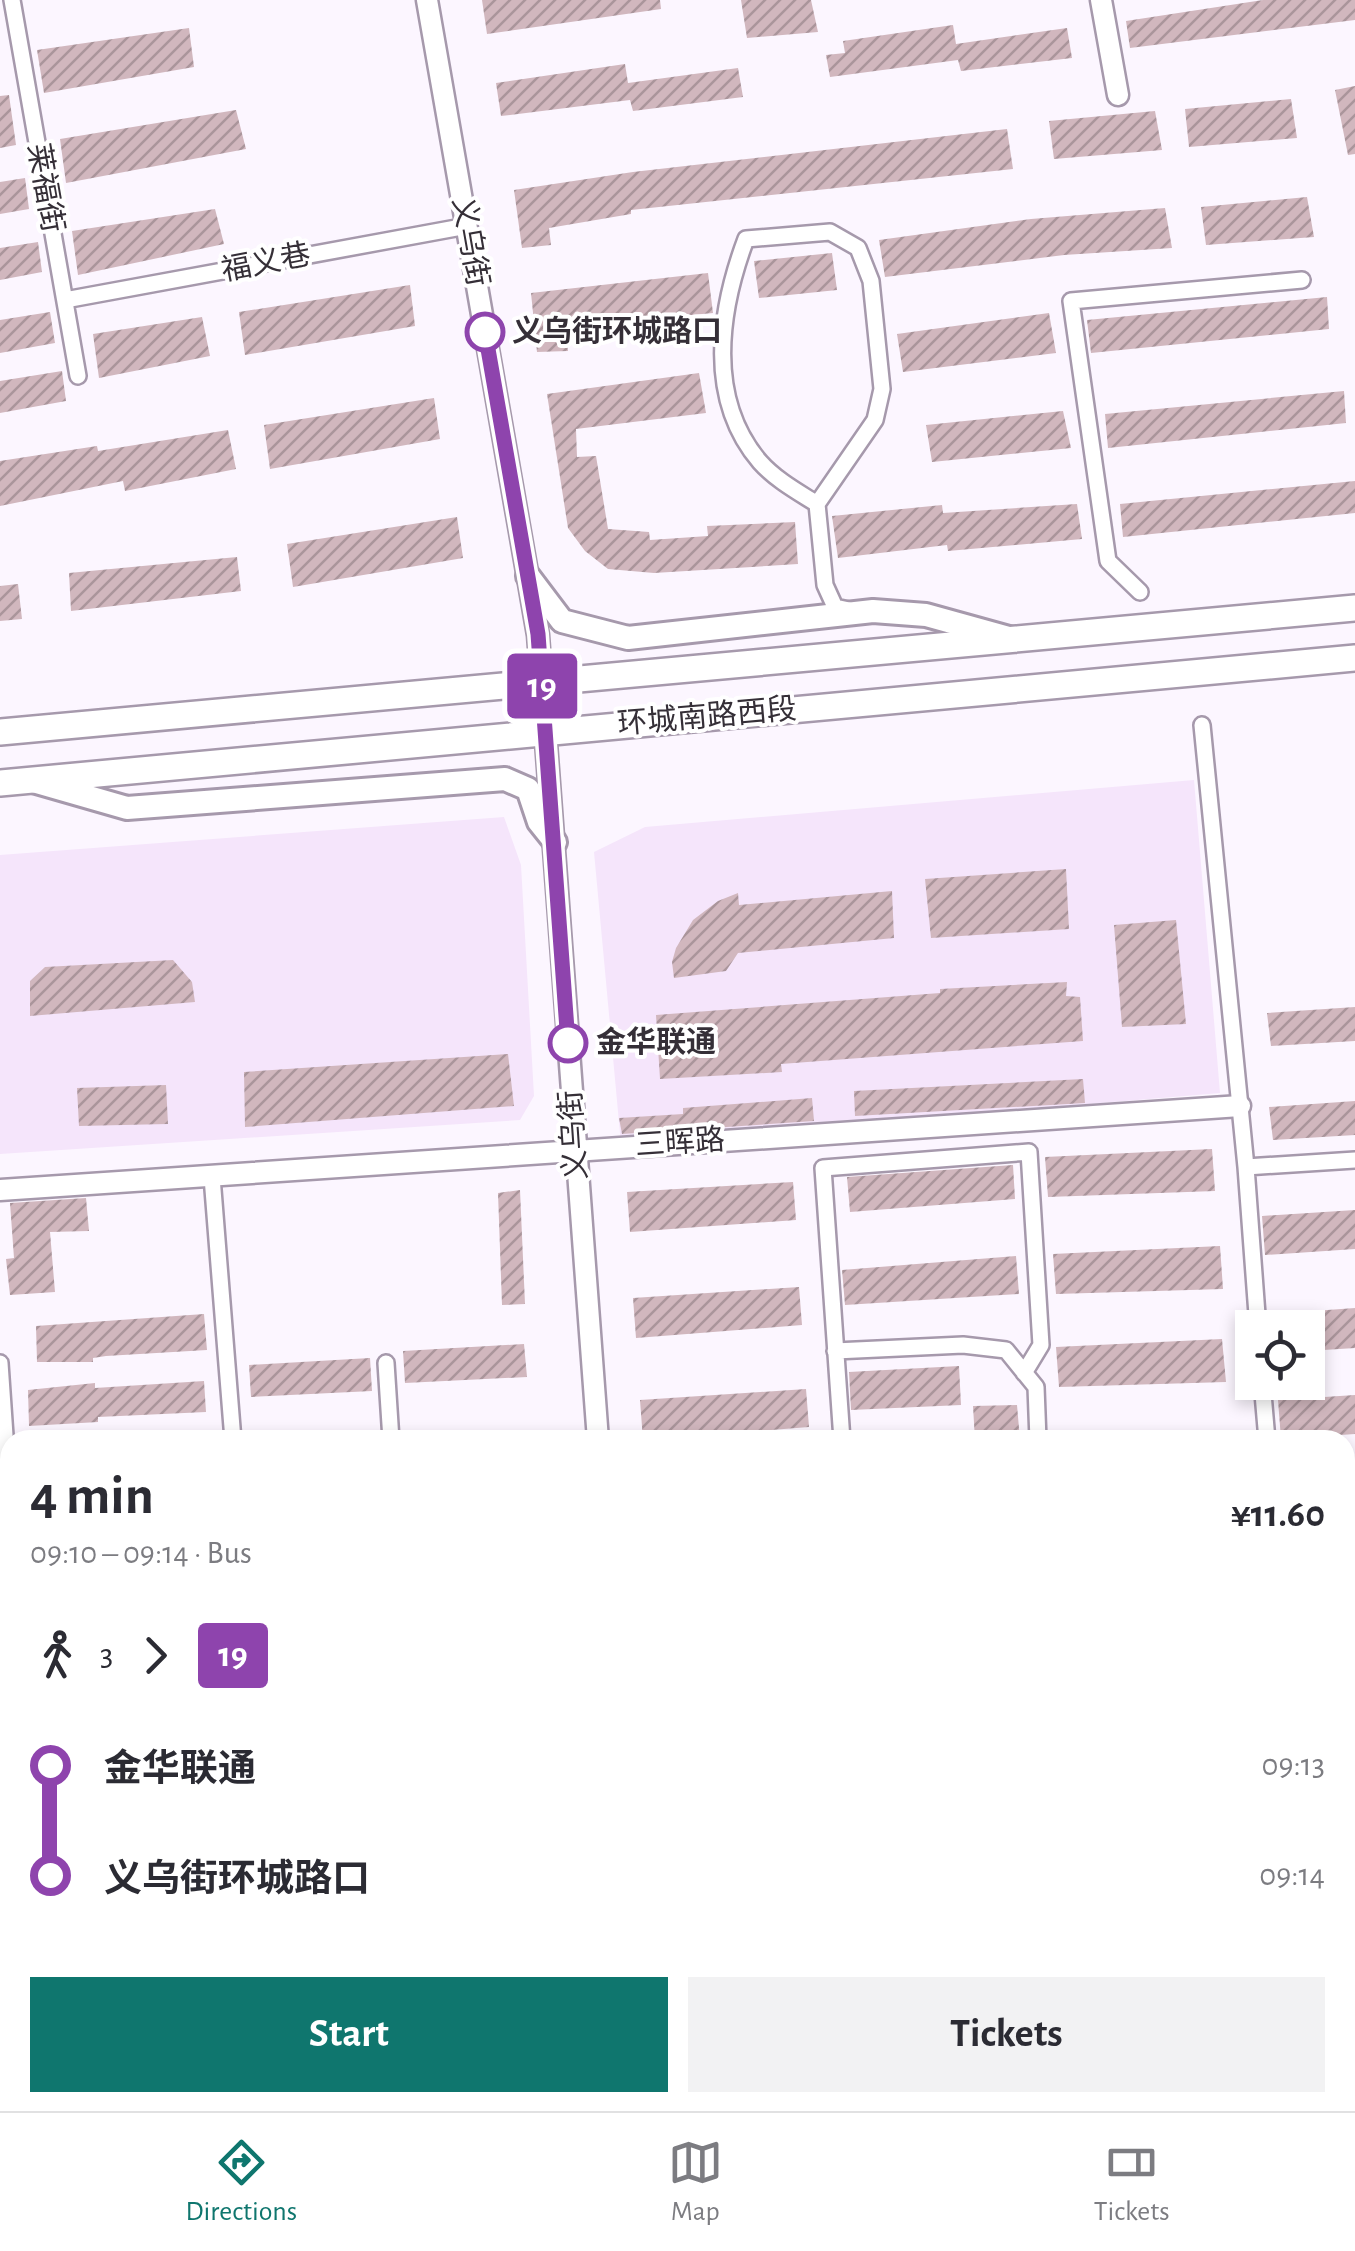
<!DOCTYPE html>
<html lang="en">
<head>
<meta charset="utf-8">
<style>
	:root { --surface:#fff; --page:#f2f2f3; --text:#2b2b33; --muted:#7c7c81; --line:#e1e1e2; --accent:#0f766e }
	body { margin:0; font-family:"Alegreya Sans","Noto Sans SC",sans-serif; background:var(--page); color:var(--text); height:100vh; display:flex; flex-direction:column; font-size:38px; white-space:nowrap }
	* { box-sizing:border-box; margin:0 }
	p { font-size:32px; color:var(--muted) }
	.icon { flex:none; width:55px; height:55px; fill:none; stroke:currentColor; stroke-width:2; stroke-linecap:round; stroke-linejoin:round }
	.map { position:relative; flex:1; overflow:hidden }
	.details { position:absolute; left:0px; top:1430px; width:1355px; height:682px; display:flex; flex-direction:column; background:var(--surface); border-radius:30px 30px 0 0; box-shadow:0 5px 15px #0003 }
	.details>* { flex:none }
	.badge { padding:0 20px; border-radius:8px; font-size:35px; line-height:65px }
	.buttons { position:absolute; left:1235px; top:1310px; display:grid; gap:20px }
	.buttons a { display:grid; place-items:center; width:90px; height:90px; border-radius:0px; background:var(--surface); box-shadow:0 5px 15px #0003; font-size:50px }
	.map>.badge { position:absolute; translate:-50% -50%; box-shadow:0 0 0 5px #fff }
	.legs { display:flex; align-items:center; gap:15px; height:110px; padding:0 30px; font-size:32px }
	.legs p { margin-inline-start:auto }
	.summary { display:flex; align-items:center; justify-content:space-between; height:170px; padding:0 30px }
	h1 { font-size:55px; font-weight:700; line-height:75px }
	.button { display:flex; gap:20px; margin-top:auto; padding:20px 30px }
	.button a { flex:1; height:115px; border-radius:0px; background:var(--accent); color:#fff; font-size:40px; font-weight:700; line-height:115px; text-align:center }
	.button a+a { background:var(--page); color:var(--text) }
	ul { padding:0 30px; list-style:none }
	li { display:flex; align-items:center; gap:35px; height:110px; font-size:38px }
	li i { display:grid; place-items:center; width:15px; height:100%; margin:0 12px; background:currentColor }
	li i::after { content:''; width:25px; height:25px; margin:-12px; border:8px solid; border-radius:50%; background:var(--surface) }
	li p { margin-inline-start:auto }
	li:first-child i { background:linear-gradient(#0000 50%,currentColor 0) }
	li:last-child i { background:linear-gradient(currentColor 50%,#0000 0) }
	.dock { display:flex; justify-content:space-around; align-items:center; height:140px; border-top:2px solid var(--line); background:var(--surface); font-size:28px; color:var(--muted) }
	.dock a { display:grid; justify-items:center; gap:5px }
	.dock .active { color:var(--accent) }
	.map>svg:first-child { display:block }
</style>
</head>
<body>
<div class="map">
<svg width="1355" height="2111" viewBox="0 0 1355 2111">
	<defs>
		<pattern id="building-hatch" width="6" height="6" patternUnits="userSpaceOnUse" patternTransform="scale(2.5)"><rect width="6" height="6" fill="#d1b7be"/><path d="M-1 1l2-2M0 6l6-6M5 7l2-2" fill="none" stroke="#aa959b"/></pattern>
	</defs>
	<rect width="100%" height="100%" fill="#fcf6ff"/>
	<path fill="#f5e5fb" d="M 1194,780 L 1220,1093 L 621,1144 L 594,852 L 645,827 Z
		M 504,817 L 521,865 L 534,1096 L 520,1120 L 0,1154 L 0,855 Z
		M 608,2103 L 608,2111 L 224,2111 L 223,2103 Z"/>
	<path fill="url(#building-hatch)" d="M 482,0 L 660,0 L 661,9 L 487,34 Z
		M 741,0 L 811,0 L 818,32 L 747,38 Z
		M 1263,0 L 1355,0 L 1355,20 L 1130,48 L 1126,21 Z
		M 953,25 L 956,44 L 1067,28 L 1072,58 L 961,71 L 958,60 L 830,77 L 826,55 L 845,53 L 843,41 Z
		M 189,28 L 194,67 L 44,93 L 37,50 Z
		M 625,64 L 628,83 L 738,68 L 743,97 L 633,111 L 630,100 L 501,116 L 496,83 Z
		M 1355,86 L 1355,154 L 1348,155 L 1335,90 Z
		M 9,95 L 16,145 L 0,148 L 0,96 Z
		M 1291,99 L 1297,138 L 1189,147 L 1185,109 Z
		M 236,110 L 246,149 L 66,183 L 60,139 Z
		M 1155,111 L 1162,150 L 1054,159 L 1049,121 Z
		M 1007,129 L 1013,169 L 631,210 L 631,214 L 549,228 L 551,245 L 522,248 L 514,190 L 633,172 Z
		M 25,178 L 29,209 L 0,214 L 0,182 Z
		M 1307,197 L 1314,237 L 1206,245 L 1201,207 Z
		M 1165,208 L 1172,248 L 1064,255 L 885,277 L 879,240 L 1031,219 Z
		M 215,209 L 224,244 L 78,275 L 72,231 Z
		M 38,242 L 42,272 L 0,280 L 0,248 Z
		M 832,253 L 837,290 L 759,298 L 754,261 Z
		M 708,273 L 713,313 L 565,327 L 568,351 L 537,352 L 531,293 Z
		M 410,285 L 415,326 L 245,355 L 239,312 Z
		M 1327,297 L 1329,329 L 1091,353 L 1087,320 Z
		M 50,312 L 55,343 L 0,353 L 0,320 Z
		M 1049,313 L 1056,353 L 903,372 L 897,334 Z
		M 202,317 L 210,356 L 99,378 L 93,334 Z
		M 62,371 L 66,401 L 0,413 L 0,381 Z
		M 699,373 L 706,413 L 576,429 L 577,457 L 596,456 L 608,529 L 649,532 L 650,540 L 708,536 L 707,526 L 795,522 L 798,564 L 654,573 L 608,569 L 585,551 L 568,528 L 547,394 Z
		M 1344,391 L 1346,423 L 1108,448 L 1105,414 Z
		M 434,398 L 440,439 L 270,469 L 264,425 Z
		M 1063,411 L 1071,448 L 932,462 L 926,425 Z
		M 228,430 L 236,469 L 125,491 L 123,481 L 0,506 L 0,461 L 97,446 L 98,451 Z
		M 1355,481 L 1355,513 L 1123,537 L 1120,504 Z
		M 1077,504 L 1082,539 L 948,551 L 947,545 L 838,558 L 832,516 L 942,505 L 943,513 Z
		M 457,517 L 463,558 L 293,587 L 287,544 Z
		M 237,557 L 241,591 L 71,611 L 69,573 Z
		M 18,584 L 22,619 L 0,621 L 0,586 Z
		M 1066,869 L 1069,929 L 931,938 L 925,879 Z
		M 892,891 L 894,938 L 738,953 L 726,971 L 674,978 L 672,962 L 676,948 L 693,920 L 718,901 L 738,893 L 739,905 Z
		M 1176,920 L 1186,1024 L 1122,1027 L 1114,925 Z
		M 173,960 L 192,982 L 195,1002 L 30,1016 L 30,981 L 45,967 Z
		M 1067,982 L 1066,996 L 1080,997 L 1083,1041 L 781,1064 L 782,1072 L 660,1079 L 656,1015 L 940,993 L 940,989 Z
		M 1355,1007 L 1355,1041 L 1271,1046 L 1267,1013 Z
		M 508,1054 L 514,1106 L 245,1127 L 244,1072 Z
		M 1083,1079 L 1085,1103 L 855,1116 L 854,1091 Z
		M 166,1085 L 168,1124 L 79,1126 L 77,1088 Z
		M 812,1098 L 814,1121 L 622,1134 L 619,1118 L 683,1114 L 683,1108 Z
		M 1355,1101 L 1355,1135 L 1273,1140 L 1269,1107 Z
		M 1212,1149 L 1215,1191 L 1048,1197 L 1045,1157 Z
		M 1013,1165 L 1015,1199 L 850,1212 L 847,1177 Z
		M 793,1182 L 796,1220 L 630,1232 L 627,1192 Z
		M 520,1190 L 525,1304 L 502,1305 L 498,1193 Z
		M 86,1198 L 89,1231 L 50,1232 L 55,1292 L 10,1295 L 6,1259 L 14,1258 L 10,1203 Z
		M 1355,1210 L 1355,1249 L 1265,1255 L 1262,1216 Z
		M 1220,1246 L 1223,1289 L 1056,1294 L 1053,1254 Z
		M 1016,1256 L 1019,1294 L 845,1305 L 842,1270 Z
		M 799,1287 L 802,1325 L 636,1338 L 633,1298 Z
		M 1355,1308 L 1355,1348 L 1308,1351 L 1308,1328 L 1273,1328 L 1272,1314 Z
		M 204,1314 L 207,1350 L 106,1356 L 93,1358 L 93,1362 L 37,1362 L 36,1326 Z
		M 1222,1339 L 1226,1382 L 1059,1387 L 1056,1347 Z
		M 524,1344 L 527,1377 L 405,1383 L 403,1351 Z
		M 370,1358 L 372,1391 L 251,1397 L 249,1365 Z
		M 959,1366 L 961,1405 L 851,1410 L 849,1372 Z
		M 204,1381 L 206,1412 L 98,1417 L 98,1422 L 29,1426 L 28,1390 L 95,1383 L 95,1388 Z
		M 806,1389 L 809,1427 L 643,1440 L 640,1400 Z
		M 1355,1395 L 1355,1434 L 1281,1439 L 1278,1400 Z
		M 1017,1405 L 1020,1440 L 975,1440 L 973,1406 Z"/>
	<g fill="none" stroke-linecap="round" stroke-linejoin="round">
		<g stroke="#a699ac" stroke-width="20">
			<path id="minor" d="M 12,0 L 78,376
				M 65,300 L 467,226
				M 817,504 C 798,492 776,480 760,462 C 706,399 719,311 746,239 L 830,232 L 858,248 L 871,281 L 882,389 L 875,420 L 817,504 L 825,585 L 835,607 L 849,610
				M 1140,592 L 1108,561 L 1071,301 L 1302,280
				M 1202,725 L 1246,1167 L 1258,1328
				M 1246,1167 L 1355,1160
				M 212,1177 L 233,1440
				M 835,1351 L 963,1345 L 1006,1350 L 1036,1387 L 1038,1440
				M 0,1363 L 10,1508
				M 386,1363 L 391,1440
				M 1262,1382 L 1267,1440
				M 842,1440 L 823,1168 L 1029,1152 L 1041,1345 L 1024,1373
				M 0,1546 L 10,1545
				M 1345,1991 L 1355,1990
				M 957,2102 L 958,2111
				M 1220,2102 L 1221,2111"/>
		</g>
		<g stroke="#a699ac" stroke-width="25">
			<path id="tertiary" d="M 427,0 L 538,635 L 598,1440
				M 1101,0 L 1118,95
				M 0,1190 L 1240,1106
				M 1345,1882 L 1355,1881
				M 0,1975 L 10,1974
				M 649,2102 L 650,2111"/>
		</g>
		<g stroke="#a699ac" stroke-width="28">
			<path id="secondary" d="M 528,576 L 562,621 L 628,638 L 873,611 L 926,615 L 1009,638
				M 33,781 L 127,808 L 505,779 L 528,789 L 539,822 L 555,842"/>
		</g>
		<g stroke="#a699ac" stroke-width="30">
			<path id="primary" d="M 0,732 L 1355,608
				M 0,783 L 1355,658"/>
		</g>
		<use href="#minor" stroke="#fff" stroke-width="15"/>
		<use href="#tertiary" stroke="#fff" stroke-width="20"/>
		<use href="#secondary" stroke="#fff" stroke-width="22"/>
		<use href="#primary" stroke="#fff" stroke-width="25"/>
	</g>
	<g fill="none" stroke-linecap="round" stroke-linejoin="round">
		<g stroke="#fff" stroke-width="22">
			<path id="line-1" d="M 485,332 L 538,634 L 568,1043"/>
		</g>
		<use href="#line-1" stroke="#8e44ad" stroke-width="15"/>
	</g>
	<g fill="#fff" stroke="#8e44ad" stroke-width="5">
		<circle cx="485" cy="332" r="18"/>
		<circle cx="568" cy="1043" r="18"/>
	</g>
	<g text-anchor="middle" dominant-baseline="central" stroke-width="8" stroke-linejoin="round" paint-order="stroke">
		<g font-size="30" fill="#352f37" stroke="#fff">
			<text transform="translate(45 188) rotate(80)">莱福街</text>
			<text transform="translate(470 242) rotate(80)">义乌街</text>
			<text transform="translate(266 263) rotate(-11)">福义巷</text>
			<text transform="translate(707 717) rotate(-5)">环城南路西段</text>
			<text transform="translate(574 1135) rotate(-94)">义乌街</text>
			<text transform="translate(680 1143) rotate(-4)">三晖路</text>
		</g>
		<g font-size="30" font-weight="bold" fill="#352f37" stroke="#fff" text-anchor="start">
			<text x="512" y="332">义乌街环城路口</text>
			<text x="596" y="1043">金华联通</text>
		</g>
	</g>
</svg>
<div class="buttons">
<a><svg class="icon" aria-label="locate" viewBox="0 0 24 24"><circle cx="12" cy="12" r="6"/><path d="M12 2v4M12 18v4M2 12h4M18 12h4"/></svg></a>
</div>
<b class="badge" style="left:542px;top:686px;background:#8e44ad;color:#fff">19</b>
<section class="details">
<div class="summary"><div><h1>4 min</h1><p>09:10 – 09:14 · Bus</p></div><b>¥11.60</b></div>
<div class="legs"><svg class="icon" aria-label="walk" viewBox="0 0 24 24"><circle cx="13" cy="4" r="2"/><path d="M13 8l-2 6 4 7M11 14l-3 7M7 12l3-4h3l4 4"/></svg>3<svg class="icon" aria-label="forward" viewBox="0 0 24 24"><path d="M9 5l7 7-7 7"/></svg><b class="badge" style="background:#8e44ad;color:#fff">19</b></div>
<ul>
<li><i style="color:#8e44ad"></i><b>金华联通</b><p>09:13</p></li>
<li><i style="color:#8e44ad"></i><b>义乌街环城路口</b><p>09:14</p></li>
</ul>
<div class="button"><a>Start</a><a>Tickets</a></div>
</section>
</div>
<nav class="dock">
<a class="active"><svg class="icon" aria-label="directions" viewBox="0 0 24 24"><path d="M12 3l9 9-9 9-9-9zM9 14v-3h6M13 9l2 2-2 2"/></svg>Directions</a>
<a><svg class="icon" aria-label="map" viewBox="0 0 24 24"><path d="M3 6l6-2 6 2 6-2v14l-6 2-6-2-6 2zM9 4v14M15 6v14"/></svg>Map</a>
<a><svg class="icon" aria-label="tickets" viewBox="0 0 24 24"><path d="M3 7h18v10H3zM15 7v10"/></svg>Tickets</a>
</nav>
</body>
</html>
